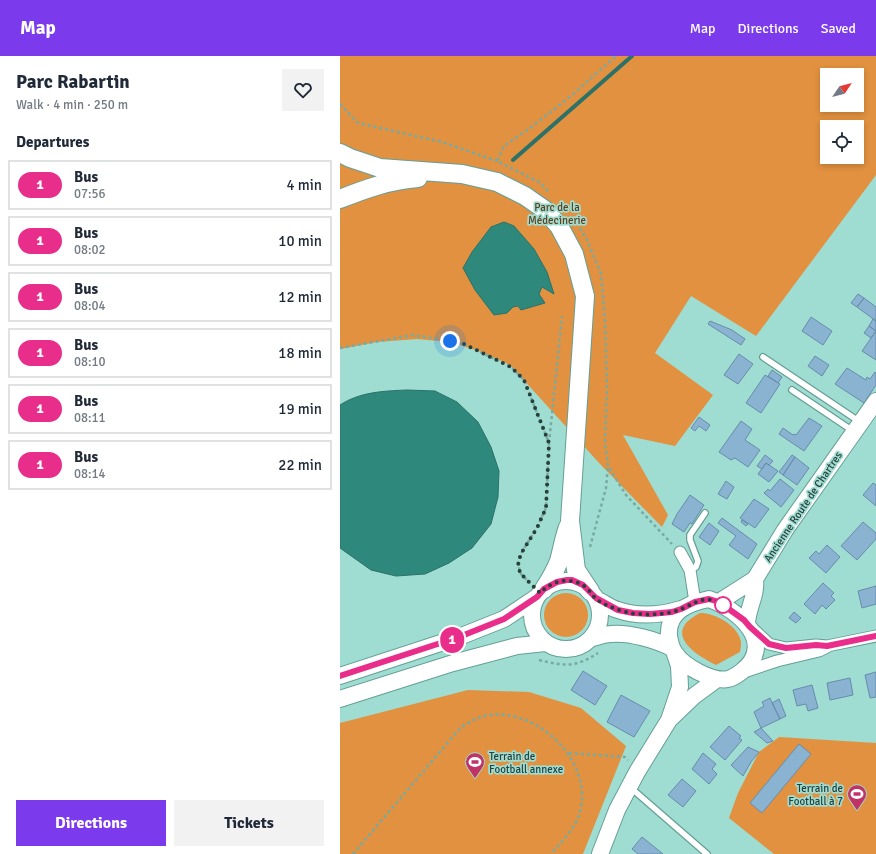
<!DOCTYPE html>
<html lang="en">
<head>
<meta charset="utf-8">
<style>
	:root { --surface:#fff; --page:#f2f2f3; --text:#1f2937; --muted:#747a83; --line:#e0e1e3; --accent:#7c3aed }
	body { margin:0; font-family:Signika,sans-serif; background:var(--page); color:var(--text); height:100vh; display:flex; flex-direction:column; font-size:15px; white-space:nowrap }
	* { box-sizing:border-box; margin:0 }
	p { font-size:13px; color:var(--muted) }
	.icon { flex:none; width:22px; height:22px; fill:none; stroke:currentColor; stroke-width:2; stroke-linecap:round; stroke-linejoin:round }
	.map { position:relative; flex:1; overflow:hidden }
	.drawer { display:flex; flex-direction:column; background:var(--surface); width:340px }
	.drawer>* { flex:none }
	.badge { padding:0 8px; border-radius:13px; font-size:14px; line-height:26px }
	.needle { width:26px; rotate:55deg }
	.buttons { position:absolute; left:480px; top:12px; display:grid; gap:8px }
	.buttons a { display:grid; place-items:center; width:44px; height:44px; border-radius:0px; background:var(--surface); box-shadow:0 2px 6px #0003; font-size:20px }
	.you { position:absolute; width:20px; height:20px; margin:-10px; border:3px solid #fff; border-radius:50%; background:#1a73e8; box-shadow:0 0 0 6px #1a73e833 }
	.map>.badge { position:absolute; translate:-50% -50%; box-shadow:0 0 0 2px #fff }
	h2 { padding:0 16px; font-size:15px; line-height:36px }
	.round { display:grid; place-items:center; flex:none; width:42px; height:42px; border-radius:0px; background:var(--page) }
	.headline { display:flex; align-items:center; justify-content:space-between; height:68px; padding:0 16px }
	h1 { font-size:19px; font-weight:700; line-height:30px }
	.primary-button { display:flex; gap:8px; margin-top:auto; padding:8px 16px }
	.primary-button a { flex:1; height:46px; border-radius:0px; background:var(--accent); color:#fff; font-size:16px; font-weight:700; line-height:46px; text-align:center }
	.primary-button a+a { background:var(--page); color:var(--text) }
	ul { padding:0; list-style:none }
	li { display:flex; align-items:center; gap:12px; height:50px; margin:0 8px 6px; padding:0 8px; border:2px solid var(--line); border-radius:0px }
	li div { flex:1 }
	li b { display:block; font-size:15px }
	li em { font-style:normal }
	li .badge { min-width:44px; font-weight:700; text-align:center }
	header { display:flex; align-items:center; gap:24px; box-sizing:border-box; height:56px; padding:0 20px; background:var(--accent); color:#fff }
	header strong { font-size:19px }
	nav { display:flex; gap:22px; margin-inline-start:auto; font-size:14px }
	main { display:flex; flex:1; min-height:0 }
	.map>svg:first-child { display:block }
</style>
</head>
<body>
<header>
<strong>Map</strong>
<nav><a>Map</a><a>Directions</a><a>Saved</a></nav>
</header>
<main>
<section class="drawer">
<div class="headline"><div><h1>Parc Rabartin</h1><p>Walk · 4 min · 250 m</p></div><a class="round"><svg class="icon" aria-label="heart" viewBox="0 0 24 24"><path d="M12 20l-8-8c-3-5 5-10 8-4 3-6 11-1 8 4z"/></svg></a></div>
<h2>Departures</h2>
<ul>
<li><span class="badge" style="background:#e92d8b;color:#fff">1</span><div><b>Bus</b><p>07:56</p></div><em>4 min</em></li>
<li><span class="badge" style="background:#e92d8b;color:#fff">1</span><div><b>Bus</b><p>08:02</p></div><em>10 min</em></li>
<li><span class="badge" style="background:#e92d8b;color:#fff">1</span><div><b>Bus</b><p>08:04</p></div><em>12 min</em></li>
<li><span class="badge" style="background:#e92d8b;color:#fff">1</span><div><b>Bus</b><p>08:10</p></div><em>18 min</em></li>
<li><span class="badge" style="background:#e92d8b;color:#fff">1</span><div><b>Bus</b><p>08:11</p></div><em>19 min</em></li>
<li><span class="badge" style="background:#e92d8b;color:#fff">1</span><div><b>Bus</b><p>08:14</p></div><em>22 min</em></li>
</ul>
<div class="primary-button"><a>Directions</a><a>Tickets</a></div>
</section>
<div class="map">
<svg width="536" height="798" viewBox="0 0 536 798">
	<rect width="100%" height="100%" fill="#9fdcd1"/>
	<path fill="#e1913f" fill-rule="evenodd" d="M 0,0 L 536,0 L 536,119 L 416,280 L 351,240 L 315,297 L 373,339 L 335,390 L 283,379 L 328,459 L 322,471 L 260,408 L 170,309 L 142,296 L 110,286 L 77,283 L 37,286 L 0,293 ZM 487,19 L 517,19 L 517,49 L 487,49 ZM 487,71 L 517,71 L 517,101 L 487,101 Z
		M204 559a22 22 0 1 1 44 0a22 22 0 1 1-44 0Z
		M 360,557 C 374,557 393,567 399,580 C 402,585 401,591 400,596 L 376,609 C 353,598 322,576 360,557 Z
		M 128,634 L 189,636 L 241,652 L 286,690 L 243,798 L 0,798 L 0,667 Z
		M 439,681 L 536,687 L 536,798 L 434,798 L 389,762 L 398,737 L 419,696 Z"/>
	<path fill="#2e887c" stroke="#2c7269" d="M 164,166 L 174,170 L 194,193 L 207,216 L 214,238 L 202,231 L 199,238 L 205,247 L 181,254 L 178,250 L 173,251 L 167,257 L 154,259 L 135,234 L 123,212 L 132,196 L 151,171 Z
		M 67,334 L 95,335 L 117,346 L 138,366 L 151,391 L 159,415 L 158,441 L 151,468 L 132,492 L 109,507 L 85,518 L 56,520 L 31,514 L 0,492 L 0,349 C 20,336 43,335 67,334 Z"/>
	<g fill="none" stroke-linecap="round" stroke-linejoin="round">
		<path stroke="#2c7269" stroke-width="4" d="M 173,104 L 292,0"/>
	</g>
	<path fill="#8ab2d1" stroke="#668dac" d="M 518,238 L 524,242 L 517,251 L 511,247 Z
		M 524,242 L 536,251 L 536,265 L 517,251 Z
		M 471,261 L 492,275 L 483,289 L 462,275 Z
		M 533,263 L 536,265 L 536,304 L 522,295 L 536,275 L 529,270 Z
		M 370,265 L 392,274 L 405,283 L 401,289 L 368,268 Z
		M 529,270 L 536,275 L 531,282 L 524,277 Z
		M 399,298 L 413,308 L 398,328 L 384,319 Z
		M 475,300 L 489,309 L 482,320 L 468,310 Z
		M 507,312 L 526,324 L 527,321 L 530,323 L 535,316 L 536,317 L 536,329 L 524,347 L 495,328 Z
		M 432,314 L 442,321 L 438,327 L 428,320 Z
		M 425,319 L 440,328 L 421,357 L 406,347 Z
		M 359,361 L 370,369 L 366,375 L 359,370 L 355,375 L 351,372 Z
		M 469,362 L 482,370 L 464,395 L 439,378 L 443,372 L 453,379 L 454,378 L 456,379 Z
		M 401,365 L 412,373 L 405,384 L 420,394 L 408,411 L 395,402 L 391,404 L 379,396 Z
		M 425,399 L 433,405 L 429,409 L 426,407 L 422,413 L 417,410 Z
		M 452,399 L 455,401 L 443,419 L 439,416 Z
		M 455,401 L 469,412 L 457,429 L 443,419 Z
		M 426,407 L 438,415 L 429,426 L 418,418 Z
		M 440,423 L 454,434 L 441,451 L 424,437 L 428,433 L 430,435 Z
		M 386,425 L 394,431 L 387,443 L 378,438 Z
		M 533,427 L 536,429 L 536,450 L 523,439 Z
		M 350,439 L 364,449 L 352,468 L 350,467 L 344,476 L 332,468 L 337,458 Z
		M 414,443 L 429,453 L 415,472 L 400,462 Z
		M 382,462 L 417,488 L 408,503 L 389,489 L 396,480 L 378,467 Z
		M 402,464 L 408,468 L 406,470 L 401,466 Z
		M 523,466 L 536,477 L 536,483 L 517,504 L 501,490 Z
		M 369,467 L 379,475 L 370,489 L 359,481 Z
		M 487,489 L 500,501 L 486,517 L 469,502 L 476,495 L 479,498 Z
		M 483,527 L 494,537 L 491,540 L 495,544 L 486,553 L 482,549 L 475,558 L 464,548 Z
		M 536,530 L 536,548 L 522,552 L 518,535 Z
		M 454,556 L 461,562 L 456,567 L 449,562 Z
		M 243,615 L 267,630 L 255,649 L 231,634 Z
		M 536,616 L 536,641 L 530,642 L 525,619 Z
		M 510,622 L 513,639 L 490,644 L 487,627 Z
		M 472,629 L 478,652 L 468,655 L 466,648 L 457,650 L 453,634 Z
		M 281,639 L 310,655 L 294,681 L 267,666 Z
		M 430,642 L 440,663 L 421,672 L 414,656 L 424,650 L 422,646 Z
		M 439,643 L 446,660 L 440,663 L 432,647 Z
		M 389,670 L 401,680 L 399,682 L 402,684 L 385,704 L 370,691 Z
		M 421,672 L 433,685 L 427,687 L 414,676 Z
		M 459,688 L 471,698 L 422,757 L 410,747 Z
		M 408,691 L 419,696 L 411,706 L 403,720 L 391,709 Z
		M 363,697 L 376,708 L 372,713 L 377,718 L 369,728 L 352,713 Z
		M 342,723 L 356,735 L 343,751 L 328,739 Z
		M 302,781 L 323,798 L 298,798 L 292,793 Z"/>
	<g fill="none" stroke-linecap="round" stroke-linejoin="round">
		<g stroke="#659f96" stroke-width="8">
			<path id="service" d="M 423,301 L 520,366
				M 452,334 L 513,375
				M 350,514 L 356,511 L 358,505 L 350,484 L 350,479 L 365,457
				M 291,732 L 367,798"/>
		</g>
		<g stroke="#659f96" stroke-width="13">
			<path id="minor" d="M 340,496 L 350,514 L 355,546
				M 412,572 L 429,588 L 446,592 L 476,589 L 487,590 L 536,580
				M 404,616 L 437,605 L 479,595 L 487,591"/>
		</g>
		<g stroke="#659f96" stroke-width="18">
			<path id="secondary" d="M192 559a34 34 0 1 1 68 0a34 34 0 1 1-68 0Z
				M 256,543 C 263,546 270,552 278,554 C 298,561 321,559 341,553
				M 369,543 C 398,553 438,588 401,616 C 397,619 393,622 388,623 C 372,626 343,610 335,597 C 331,592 330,586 329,580 C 327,555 349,547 369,543 Z
				M 379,546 L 415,523 L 445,474 L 536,345
				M 407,567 C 408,551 417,539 415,523
				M 252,582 C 258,581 264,578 271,578 C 289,576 316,584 332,592
				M 0,620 L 119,581 L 164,563 L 197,541
				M 0,643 L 113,607 L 177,590 L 205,587
				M 330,663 L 354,640 L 377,623
				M 260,798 L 277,754 L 297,716 L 329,664 L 340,631 L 339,610 L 335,598"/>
		</g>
		<g stroke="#659f96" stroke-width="20">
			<path id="trunk" d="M 0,97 L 10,102 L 40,112 L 122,118 L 157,126 L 185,140 L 205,154 L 219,170 L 234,198 L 245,240 L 230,465 L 236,514 L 250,535
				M 0,143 C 25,133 50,124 78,122
				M 204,533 C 210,524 215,515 219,505 C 222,494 224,482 228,471"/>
		</g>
		<path stroke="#79aaa1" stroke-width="2.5" stroke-dasharray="3 3" stroke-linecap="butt" d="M 0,48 L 18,67 L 102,86 L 157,105
			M 208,135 L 199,126 L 157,105 L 164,90 L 190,72 L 231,40 L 276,0
			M 240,172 L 247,184 L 261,218 L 265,263 L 267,331 L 265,385 L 268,410 L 286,439 L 332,488
			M 0,292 L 73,279 L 122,287 L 171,311 L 184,324 L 209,387 L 206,452 L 197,471 L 182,496 L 178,506 L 180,517 L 190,527
			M 209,387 L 222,260
			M 250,491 L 266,432 L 268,410
			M 199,604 C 224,610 235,612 258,597
			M 229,697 L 285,701 L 288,704
			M 13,798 L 121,671 C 130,666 139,660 149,659 C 199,652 256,708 239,759 C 234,774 221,786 211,798"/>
		<use href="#service" stroke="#fff" stroke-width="5.5"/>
		<use href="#minor" stroke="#fff" stroke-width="11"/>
		<use href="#secondary" stroke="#fff" stroke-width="16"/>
		<use href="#trunk" stroke="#fff" stroke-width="18"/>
	</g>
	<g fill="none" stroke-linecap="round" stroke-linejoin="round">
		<g stroke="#fff" stroke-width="9">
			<path id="line" d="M 0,620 L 119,581 L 164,563 L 197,541 L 204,533 L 217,526 L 227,524 L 232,524 L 243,529 L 256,542 L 278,554 L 293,557 L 310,558 L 332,556 L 341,553 L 355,546 L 369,543 L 379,546 L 404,564 L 410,571 L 429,588 L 446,592 L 476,589 L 487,590 L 536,580"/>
		</g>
		<use href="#line" stroke="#e92d8b" stroke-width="6"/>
		<path stroke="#27403c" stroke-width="4" stroke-dasharray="0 7.2" d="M 110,285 L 122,287 L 171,311 L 184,324 L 209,387 L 206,452 L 197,472 L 182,496 L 178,506 L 180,517 L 200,537 C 211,525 230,520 244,530 C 249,533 252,539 256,543 C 266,550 278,554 290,557 C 303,559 319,559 332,556 C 351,552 363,535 383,549"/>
	</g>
	<defs>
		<g id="stadium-pin" transform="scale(1)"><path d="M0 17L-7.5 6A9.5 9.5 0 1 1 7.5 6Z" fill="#bf3367" stroke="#9fdcd1"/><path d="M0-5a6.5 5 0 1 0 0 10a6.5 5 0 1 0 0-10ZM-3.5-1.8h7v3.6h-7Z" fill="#fff"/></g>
	</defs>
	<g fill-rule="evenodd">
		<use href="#stadium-pin" x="135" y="706"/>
		<use href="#stadium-pin" x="517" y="738"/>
	</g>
	<circle fill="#fff" stroke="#e92d8b" stroke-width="2" cx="383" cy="549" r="8"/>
	<g text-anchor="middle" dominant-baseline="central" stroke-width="3.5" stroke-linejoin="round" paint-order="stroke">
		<g font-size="11" fill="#613e1c" stroke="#9fdcd1">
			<text x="217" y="151">Parc de la<tspan x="217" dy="13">Médecinerie</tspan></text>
		</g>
		<g font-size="11" fill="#27403c" stroke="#9fdcd1">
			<text transform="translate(463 451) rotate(-56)">Ancienne Route de Chartres</text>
		</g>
		<g font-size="11" fill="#27403c" stroke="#9fdcd1" text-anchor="start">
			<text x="149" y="700">Terrain de<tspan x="149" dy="13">Football annexe</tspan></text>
			<text x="503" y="732" text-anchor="end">Terrain de<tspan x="503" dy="13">Football à 7</tspan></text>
		</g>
	</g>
</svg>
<div class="buttons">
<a><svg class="needle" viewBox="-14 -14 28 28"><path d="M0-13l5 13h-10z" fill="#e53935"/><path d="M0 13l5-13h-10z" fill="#747a83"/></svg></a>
<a><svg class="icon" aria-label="locate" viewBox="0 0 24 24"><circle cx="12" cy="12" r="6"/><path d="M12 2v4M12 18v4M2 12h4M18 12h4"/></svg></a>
</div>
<div class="you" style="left:110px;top:285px"></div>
<b class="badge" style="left:112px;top:584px;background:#e92d8b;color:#fff">1</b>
</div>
</main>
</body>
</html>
